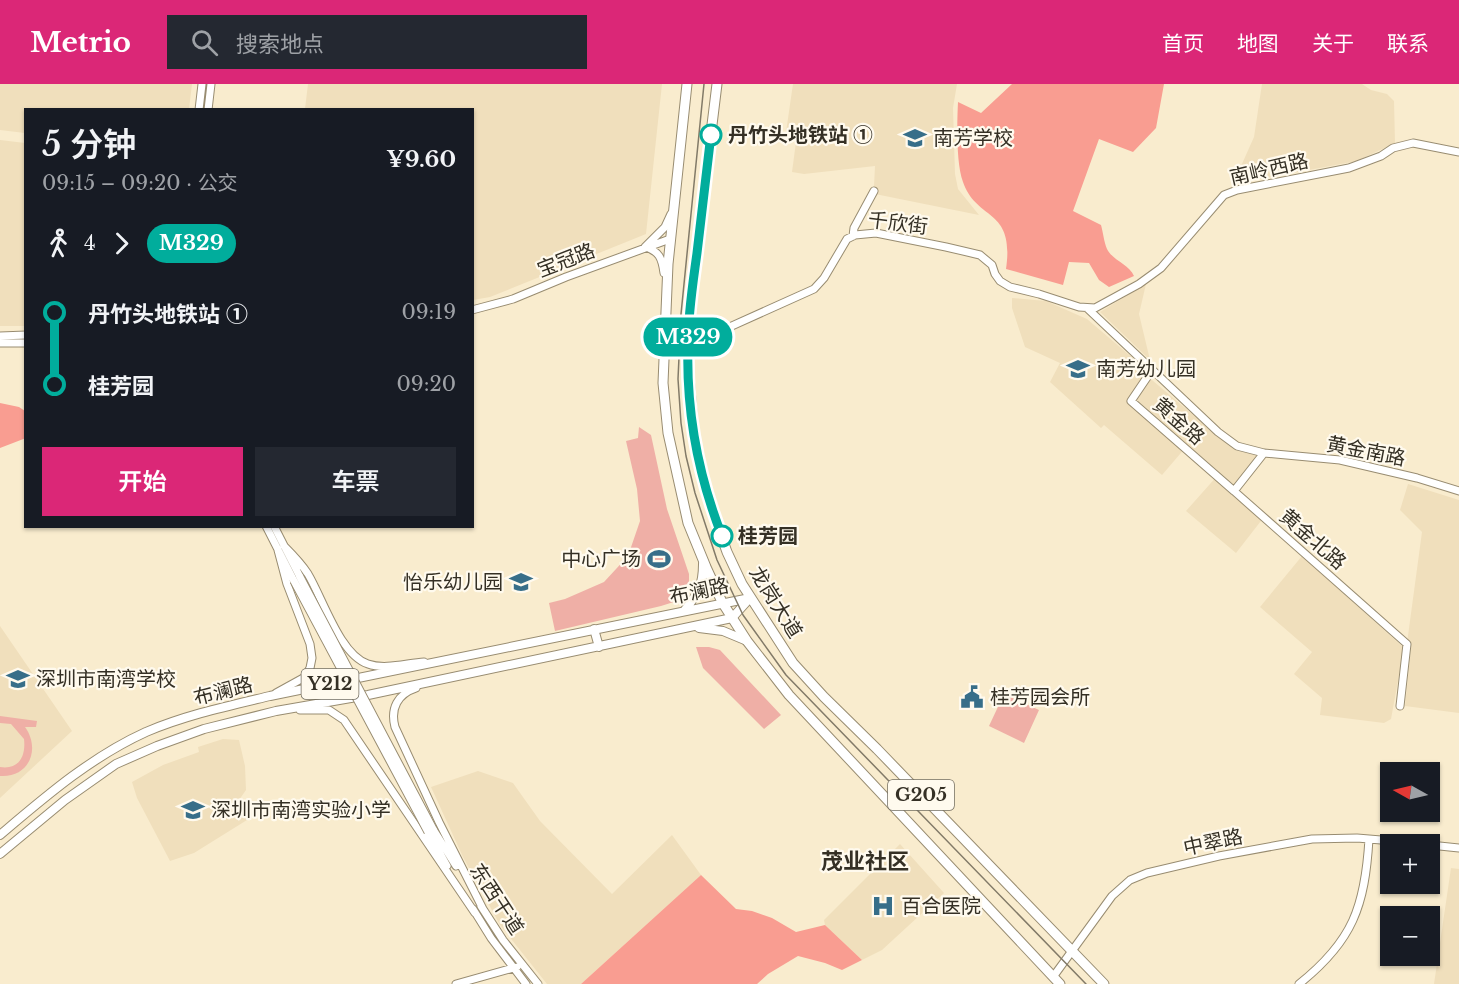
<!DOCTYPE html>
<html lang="zh">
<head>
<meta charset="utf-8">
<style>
	:root { --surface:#171b24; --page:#242831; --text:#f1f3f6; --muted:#9ea1a6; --accent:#db2777 }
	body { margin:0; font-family:"Libre Baskerville","Noto Sans SC",serif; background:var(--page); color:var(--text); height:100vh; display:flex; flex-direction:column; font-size:22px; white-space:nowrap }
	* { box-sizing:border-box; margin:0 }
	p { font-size:20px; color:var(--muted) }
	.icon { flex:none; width:33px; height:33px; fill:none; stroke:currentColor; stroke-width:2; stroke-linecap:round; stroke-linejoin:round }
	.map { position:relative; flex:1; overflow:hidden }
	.panel { position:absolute; left:24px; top:24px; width:450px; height:420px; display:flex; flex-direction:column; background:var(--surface); border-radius:0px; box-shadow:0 2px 4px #0004 }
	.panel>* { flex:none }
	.badge { padding:0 12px; border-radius:20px; font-size:21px; line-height:39px }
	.needle { width:39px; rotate:278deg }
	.controls { position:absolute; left:1380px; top:678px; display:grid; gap:12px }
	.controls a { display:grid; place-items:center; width:60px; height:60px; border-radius:0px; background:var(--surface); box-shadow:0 2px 4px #0004; font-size:30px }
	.map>.badge { position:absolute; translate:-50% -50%; box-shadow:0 0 0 3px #fff }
	.legs { display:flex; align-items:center; gap:9px; height:66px; padding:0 18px; font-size:20px }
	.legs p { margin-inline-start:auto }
	.overview { display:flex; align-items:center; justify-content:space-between; height:102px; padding:0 18px }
	h1 { font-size:33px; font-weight:600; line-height:45px }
	.button { display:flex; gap:12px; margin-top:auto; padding:12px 18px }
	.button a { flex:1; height:69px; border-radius:0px; background:var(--accent); color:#fff; font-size:24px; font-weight:600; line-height:69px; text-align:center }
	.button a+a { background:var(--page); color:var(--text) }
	ul { padding:0 18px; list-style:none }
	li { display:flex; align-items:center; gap:21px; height:72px; font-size:22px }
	li i { display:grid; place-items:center; width:9px; height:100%; margin:0 8px; background:currentColor }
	li i::after { content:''; width:15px; height:15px; margin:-8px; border:4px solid; border-radius:50%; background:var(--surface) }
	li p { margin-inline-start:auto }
	li:first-child i { background:linear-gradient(#0000 50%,currentColor 0) }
	li:last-child i { background:linear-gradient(currentColor 50%,#0000 0) }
	header { display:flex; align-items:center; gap:36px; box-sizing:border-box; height:84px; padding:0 30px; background:var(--accent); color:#fff }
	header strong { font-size:28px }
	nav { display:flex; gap:33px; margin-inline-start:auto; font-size:21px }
	.search { width:420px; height:54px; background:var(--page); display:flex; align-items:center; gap:15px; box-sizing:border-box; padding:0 21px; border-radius:0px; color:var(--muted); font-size:22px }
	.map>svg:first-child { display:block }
</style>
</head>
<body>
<header>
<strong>Metrio</strong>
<div class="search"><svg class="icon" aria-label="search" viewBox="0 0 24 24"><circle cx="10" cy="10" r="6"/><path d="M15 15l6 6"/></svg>搜索地点</div>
<nav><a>首页</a><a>地图</a><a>关于</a><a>联系</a></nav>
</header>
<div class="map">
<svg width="1459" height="900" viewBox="0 0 1459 900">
	<rect width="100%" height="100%" fill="#f9ecce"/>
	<path fill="#f0dfbc" d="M 0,0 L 192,0 L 189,25 L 26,26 L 25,49 L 0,46 Z
		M 308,0 L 662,0 L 646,150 L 490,213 L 473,216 L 472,26 L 305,25 Z
		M 793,0 L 957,0 L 953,24 L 955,90 L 958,105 L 979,131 L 875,110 L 871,106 L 874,102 L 875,82 L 804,90 L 792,88 L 796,58 L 785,55 Z
		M 1262,0 L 1362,0 L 1371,6 L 1387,10 L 1394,17 L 1395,59 L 1357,77 L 1233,100 L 1254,53 Z
		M 0,56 L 25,59 L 25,242 L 0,242 Z
		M 1146,200 L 1139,230 L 1150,276 L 1100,228 Z
		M 1012,214 L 1046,217 L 1087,235 L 1148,287 L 1146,291 L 1235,366 L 1259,372 L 1233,403 L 1264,433 L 1236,469 L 1186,427 L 1218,391 L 1186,363 L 1162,391 L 1104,341 L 1101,344 L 1050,298 L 1060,279 L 1025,263 L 1012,224 Z
		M 1408,400 L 1459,416 L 1459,629 L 1405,622 L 1411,563 L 1407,559 L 1422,448 L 1400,426 Z
		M 1302,472 L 1404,564 L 1391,635 L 1384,639 L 1320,631 L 1322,614 L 1294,590 L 1312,568 L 1260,523 Z
		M 0,542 L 72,647 L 0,714 Z
		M 223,655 L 239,656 L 245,682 L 246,706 L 239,716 L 247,736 L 194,769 L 170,777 L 137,714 L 132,698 L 163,681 L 199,668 L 198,663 Z
		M 478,687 L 513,699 L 540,737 L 612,810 L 672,751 L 701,791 L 581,900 L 547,900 L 500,841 L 463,773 L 431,703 Z
		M 900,760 L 944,809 L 882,866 L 862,876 L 825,841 L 824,836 Z
		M 1451,784 L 1459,785 L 1459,900 L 1434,900 Z"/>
	<path fill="#efafa6" d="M 639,343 L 651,351 L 667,425 L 689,490 L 689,503 L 680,516 L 661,522 L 555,547 L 549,519 L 565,515 L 604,498 L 628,472 L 640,437 L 637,405 L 626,357 L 638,354 Z
		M 696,563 L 709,563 L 720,566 L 781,631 L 764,645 L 703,584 Z
		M 1004,610 L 1039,626 L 1024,659 L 989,642 Z
		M 0,632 L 37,637 L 36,643 L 25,643 C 41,665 29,694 0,692 L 0,683 C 19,686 26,672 24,655 L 11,640 L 0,639 Z"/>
	<path fill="#f99d91" d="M 1012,0 L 1164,0 L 1156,44 L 1133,68 L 1099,55 L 1073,127 L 1101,141 C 1103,148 1104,158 1107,165 C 1113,177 1129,180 1134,192 L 1109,203 L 1099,196 L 1089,179 L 1069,178 L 1063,201 L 1006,185 C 1015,123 977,138 963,98 C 956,79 957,38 958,18 L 981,29 Z
		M 0,319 L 19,323 L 25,327 L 26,354 L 0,364 Z
		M 701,791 L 736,825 L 752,827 L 772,834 L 796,848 L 825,841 L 862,876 L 842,886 L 825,879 L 798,872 L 768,890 L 757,900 L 581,900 Z"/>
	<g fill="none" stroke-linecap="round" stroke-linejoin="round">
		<g stroke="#988c71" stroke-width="9">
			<path id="secondary" d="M 199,26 L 202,0
				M 208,26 L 211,0
				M 853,152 L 854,144 L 874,107
				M 664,189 C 662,174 659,167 645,163 L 665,143 L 671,130
				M 1087,224 L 1218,348 L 1237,362 L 1264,369 L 1340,376 L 1417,394 L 1459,407
				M 472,226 L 513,215 L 566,193 L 670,155
				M 0,252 L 26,251
				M 688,258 L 714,250 L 814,205 L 824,194 L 847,155 L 855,151 L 876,149 L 946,163 L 980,171 L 992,181 L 995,190 L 1000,197 L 1010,203 L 1039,210 L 1079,223 L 1095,224 L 1139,200 L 1161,184 L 1224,111 L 1237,106 L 1349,84 L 1381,72 L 1393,64 L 1413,59 L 1459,68
				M 0,259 L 26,259
				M 1152,286 L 1131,317 L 1234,407
				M 1264,369 L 1234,407 L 1407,560 L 1400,622
				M 266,442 L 294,497
				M 274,442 L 300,493
				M 284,462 C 293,471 301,479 308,490 C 323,515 340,571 368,580 C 385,586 407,579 424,578
				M 416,604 C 398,610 390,624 395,643 L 439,738 L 483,825
				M 276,609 L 305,593 L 310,584 L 312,574 L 310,560 L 287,500 L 278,466
				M 300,626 L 329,626 L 344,636 L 475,829
				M 433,745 L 456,782
				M 428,748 L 447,782
				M 1430,761 L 1459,764
				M 481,822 L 503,856 L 538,900
				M 473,825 L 491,854 L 526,900
				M 1053,893 L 1112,812 L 1130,796 L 1147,789 L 1219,772 L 1312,755 L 1357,754 L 1429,760
				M 456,900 L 517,883
				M 1299,900 C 1353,857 1365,822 1369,755"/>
		</g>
		<g stroke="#988c71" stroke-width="10">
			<path id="primary" d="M 684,527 C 698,510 703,502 703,480
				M 699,544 L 723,547 L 747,557
				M 594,545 L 599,563
				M 0,751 C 46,712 91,673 146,648 C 186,631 228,622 270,612 L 750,514
				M 0,770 L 65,716 L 116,680 L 157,662 L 204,645 L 276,627 L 368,611 L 732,534 L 750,514"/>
		</g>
		<g stroke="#988c71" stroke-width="11">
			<path id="highway" d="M 687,0 L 668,180 L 663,299 L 668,349 L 688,439 L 706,483 L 722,518 L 747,557 L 789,611 L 1060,900
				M 717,0 L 690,220 L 688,280 L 693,342 L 701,387 L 713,429 L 727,468 L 742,500 L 793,579 L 824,613 L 877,665 L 1104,900"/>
		</g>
		<use href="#secondary" stroke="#fff" stroke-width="7"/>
		<use href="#primary" stroke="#fff" stroke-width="8"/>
		<use href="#highway" stroke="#fff" stroke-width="9"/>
		<path stroke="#827a68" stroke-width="1.5" d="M 704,0 L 681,230 L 678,295 L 681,339 L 686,372 L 695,409 L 717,476 L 743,531 L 786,591 L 1086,900"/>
		<g stroke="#988c71" stroke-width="9" stroke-linecap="butt">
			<path id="secondary-bridge" d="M 300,493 L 433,745
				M 294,497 L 428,748"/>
		</g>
		<use href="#secondary-bridge" stroke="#fff" stroke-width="7"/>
	</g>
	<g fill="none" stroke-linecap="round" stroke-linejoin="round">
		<g stroke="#fff" stroke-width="14">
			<path id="line-1" d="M 711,51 C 706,90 702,129 697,169 C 693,199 688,229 688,260 C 686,325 698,391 722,452"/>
		</g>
		<use href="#line-1" stroke="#01ad9c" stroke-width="9"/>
	</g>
	<defs>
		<g id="school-bare" transform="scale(1.8)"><path d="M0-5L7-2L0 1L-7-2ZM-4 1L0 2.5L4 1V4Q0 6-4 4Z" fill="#376e89" stroke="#fffaee" stroke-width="2.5" paint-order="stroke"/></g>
		<g id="stadium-bare" transform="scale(1.8)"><path d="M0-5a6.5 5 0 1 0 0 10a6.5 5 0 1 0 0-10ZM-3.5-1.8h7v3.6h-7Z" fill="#376e89" stroke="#fffaee" stroke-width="2.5" paint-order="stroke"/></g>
		<g id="civic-bare" transform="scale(1.8)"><path d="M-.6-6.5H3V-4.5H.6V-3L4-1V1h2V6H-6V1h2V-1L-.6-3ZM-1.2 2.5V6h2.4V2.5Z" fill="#376e89" stroke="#fffaee" stroke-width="2.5" paint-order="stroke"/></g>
		<g id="hospital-bare" transform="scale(1.8)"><path d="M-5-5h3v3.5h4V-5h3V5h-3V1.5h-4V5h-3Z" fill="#376e89" stroke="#fffaee" stroke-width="2.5" paint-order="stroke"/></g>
	</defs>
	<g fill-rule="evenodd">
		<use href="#school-bare" x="915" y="54"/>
		<use href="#school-bare" x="1078" y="285"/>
		<use href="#stadium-bare" x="659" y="475"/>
		<use href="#school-bare" x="521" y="498"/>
		<use href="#school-bare" x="18" y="595"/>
		<use href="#civic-bare" x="972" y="613"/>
		<use href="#school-bare" x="193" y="726"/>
		<use href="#hospital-bare" x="883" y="822"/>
	</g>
	<g fill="#fff" stroke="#01ad9c" stroke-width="3">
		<circle cx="711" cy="51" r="10"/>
		<circle cx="722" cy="452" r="10"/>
	</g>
	<g text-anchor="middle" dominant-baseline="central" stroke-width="4.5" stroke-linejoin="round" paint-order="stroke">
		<g fill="#fffaee" stroke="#726d61" stroke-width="1.5">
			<rect x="301.5" y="585" width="57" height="30" rx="4.5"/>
			<rect x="888" y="696" width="66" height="30" rx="4.5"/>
		</g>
		<g font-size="18" font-weight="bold" fill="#353025">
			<text x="330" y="600">Y212</text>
			<text x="921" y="711">G205</text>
		</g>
		<g font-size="20" font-weight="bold" fill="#353025" stroke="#fffaee" text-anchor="start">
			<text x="728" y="51">丹竹头地铁站 ①</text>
			<text x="738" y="452">桂芳园</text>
		</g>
		<g font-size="20" fill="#353025" stroke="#fffaee" text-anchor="start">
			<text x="933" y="54">南芳学校</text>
			<text x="1096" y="285">南芳幼儿园</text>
			<text x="641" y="475" text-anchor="end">中心广场</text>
			<text x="503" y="498" text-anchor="end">怡乐幼儿园</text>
			<text x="36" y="595">深圳市南湾学校</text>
			<text x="990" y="613">桂芳园会所</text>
			<text x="211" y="726">深圳市南湾实验小学</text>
			<text x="901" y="822">百合医院</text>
		</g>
		<g font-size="20" fill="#353025" stroke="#fffaee">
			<text transform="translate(1269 85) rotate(-13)">南岭西路</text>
			<text transform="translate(898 139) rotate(7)">千欣街</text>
			<text transform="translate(566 176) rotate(-21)">宝冠路</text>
			<text transform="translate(1179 337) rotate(41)">黄金路</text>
			<text transform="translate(1366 367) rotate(11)">黄金南路</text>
			<text transform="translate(1313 455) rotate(41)">黄金北路</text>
			<text transform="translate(699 507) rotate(-12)">布澜路</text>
			<text transform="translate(776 518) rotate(58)">龙岗大道</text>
			<text transform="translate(223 607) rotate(-14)">布澜路</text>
			<text transform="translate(1213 758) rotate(-12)">中翠路</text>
			<text transform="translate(497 815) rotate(57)">东西干道</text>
		</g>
		<g font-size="22" font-weight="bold" fill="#353025" stroke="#fffaee">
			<text x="865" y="777">茂业社区</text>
		</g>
	</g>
</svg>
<div class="controls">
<a><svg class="needle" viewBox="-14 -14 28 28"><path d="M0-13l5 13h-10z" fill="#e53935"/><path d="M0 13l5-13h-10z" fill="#9ea1a6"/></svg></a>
<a>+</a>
<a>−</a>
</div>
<b class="badge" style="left:688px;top:253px;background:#01ad9c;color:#fff">M329</b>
<section class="panel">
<div class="overview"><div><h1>5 分钟</h1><p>09:15 – 09:20 · 公交</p></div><b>¥9.60</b></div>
<div class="legs"><svg class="icon" aria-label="walk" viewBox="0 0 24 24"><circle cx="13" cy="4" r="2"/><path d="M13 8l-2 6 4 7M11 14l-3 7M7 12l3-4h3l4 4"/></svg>4<svg class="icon" aria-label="forward" viewBox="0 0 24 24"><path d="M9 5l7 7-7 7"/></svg><b class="badge" style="background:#01ad9c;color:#fff">M329</b></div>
<ul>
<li><i style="color:#01ad9c"></i><b>丹竹头地铁站 ①</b><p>09:19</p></li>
<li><i style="color:#01ad9c"></i><b>桂芳园</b><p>09:20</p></li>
</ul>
<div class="button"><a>开始</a><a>车票</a></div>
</section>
</div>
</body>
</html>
